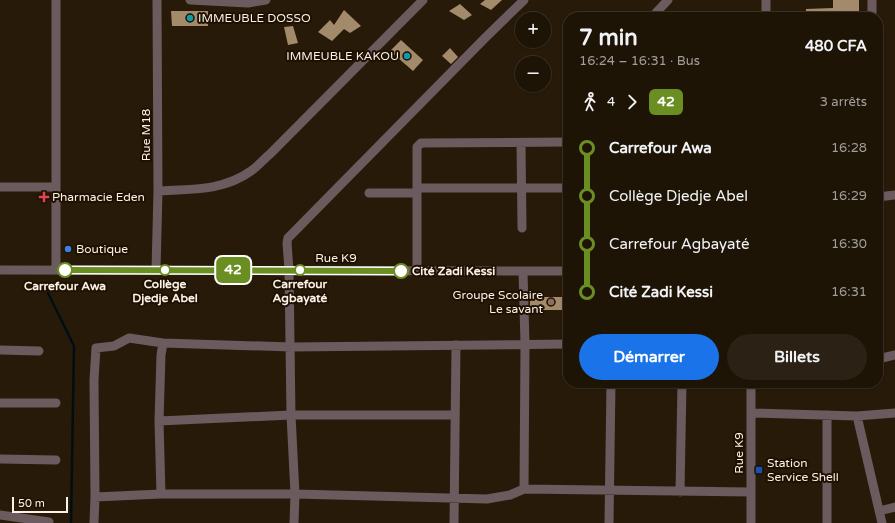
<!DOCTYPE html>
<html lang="fr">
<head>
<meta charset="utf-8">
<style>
	:root { --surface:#1e1406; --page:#2b2114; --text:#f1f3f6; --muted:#a19e9b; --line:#3c3328; --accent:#1a73e8 }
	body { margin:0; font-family:"Varela Round",sans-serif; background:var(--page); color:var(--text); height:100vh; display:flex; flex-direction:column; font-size:15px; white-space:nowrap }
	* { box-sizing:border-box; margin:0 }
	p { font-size:13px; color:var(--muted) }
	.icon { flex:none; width:22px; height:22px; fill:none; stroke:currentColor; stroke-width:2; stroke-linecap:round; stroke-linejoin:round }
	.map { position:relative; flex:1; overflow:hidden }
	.drawer { position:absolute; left:563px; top:12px; width:320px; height:376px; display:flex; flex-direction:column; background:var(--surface); border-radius:16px; box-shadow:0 1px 3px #0004,0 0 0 1px var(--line) }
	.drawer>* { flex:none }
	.badge { padding:0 8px; border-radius:6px; font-size:14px; line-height:26px }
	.buttons { position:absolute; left:515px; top:12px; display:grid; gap:8px }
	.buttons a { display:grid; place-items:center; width:36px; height:36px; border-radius:50%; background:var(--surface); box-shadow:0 1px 3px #0004,0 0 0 1px var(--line); font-size:20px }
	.scale { position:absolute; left:12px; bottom:10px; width:56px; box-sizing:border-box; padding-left:4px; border:2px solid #fbf1e6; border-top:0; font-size:11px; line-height:14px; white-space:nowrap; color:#fbf1e6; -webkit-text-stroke:3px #1e1102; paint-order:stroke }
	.map>.badge { position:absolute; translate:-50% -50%; box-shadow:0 0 0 2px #fff }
	.legs { display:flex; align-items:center; gap:6px; height:44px; padding:0 16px; font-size:13px }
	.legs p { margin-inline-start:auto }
	.headline { display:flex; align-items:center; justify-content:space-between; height:68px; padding:0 16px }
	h1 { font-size:22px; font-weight:700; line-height:30px }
	.action { display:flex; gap:8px; margin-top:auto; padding:8px 16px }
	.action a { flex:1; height:46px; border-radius:24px; background:var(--accent); color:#fff; font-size:16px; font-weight:700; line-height:46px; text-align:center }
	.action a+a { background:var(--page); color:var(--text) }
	ul { padding:0 16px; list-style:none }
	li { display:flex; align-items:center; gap:14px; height:48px; font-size:15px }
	li i { display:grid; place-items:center; width:6px; height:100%; margin:0 5px; background:currentColor }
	li i::after { content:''; width:10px; height:10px; margin:-5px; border:3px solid; border-radius:50%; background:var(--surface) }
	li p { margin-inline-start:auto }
	li:first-child i { background:linear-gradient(#0000 50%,currentColor 0) }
	li:last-child i { background:linear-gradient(currentColor 50%,#0000 0) }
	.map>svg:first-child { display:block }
</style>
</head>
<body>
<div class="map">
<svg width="895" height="523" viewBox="0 0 895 523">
	<rect width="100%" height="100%" fill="#281a08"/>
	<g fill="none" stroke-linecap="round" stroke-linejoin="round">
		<path stroke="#000e13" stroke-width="2.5" d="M 48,293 L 74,346 L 71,523"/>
	</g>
	<path fill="#a28a6b" d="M 485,0 L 502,0 L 491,10 L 480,4 Z
		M 833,0 L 859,0 L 859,17 L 806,17 L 806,9 L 833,8 Z
		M 460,4 L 472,15 L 464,20 L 449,11 Z
		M 344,10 L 361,26 L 350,33 L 344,29 L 332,41 L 318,32 L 330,20 L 334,25 Z
		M 171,11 L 208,11 L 208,26 L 172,26 Z
		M 293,26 L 298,43 L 288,45 L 284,27 Z
		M 401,40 L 423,60 L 413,71 L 390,51 Z
		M 450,48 L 458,57 L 451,64 L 442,56 Z
		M 530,297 L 568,297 L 568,310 L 530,310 Z"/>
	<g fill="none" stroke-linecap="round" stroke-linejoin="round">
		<path stroke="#6b5a5e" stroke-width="9" d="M 56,0 L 56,270
			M 190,0 L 248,3 L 266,0
			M 652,17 L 668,0
			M 766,17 L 766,0
			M 872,17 L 872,0
			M 521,143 L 522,228
			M 0,187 L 55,187
			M 417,188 L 568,188
			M 158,191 C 192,189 223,191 251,171 C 258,166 264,159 270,154 L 423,0
			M 369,193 L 417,193
			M 878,197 L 895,195
			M 0,270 L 568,271
			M 156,270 L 158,191 L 157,0
			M 417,271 L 417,147 L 421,143 L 568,142
			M 523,271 L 525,344 L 524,489
			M 0,350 L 39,351
			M 878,359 L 895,355
			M 0,403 L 56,403
			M 751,413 L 857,416 L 895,413
			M 455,415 L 291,415 L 159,421 L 161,355 L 163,343 L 291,347 L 568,344
			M 827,415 L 827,523
			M 857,416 L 882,523
			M 159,421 L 161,494
			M 0,459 L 56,460
			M 680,492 L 682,383
			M 95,497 L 94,380 L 96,348 L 114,346 L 129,338 L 163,343
			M 879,511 L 895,507
			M 0,515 L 49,522
			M 94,523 L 95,497 L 161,494 L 295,494 L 487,499 L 510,495 L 524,489 L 751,492
			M 294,523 L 295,494 L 291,415 L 289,270 L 287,243 L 288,238 L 485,38 L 524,0
			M 454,523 L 456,345
			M 609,523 L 611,383
			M 751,523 L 751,383"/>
	</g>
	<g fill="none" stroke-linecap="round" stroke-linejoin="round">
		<g stroke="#fff" stroke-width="9">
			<path id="line-1" d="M 65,270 L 401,271"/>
		</g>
		<use href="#line-1" stroke="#6b8e23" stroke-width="6"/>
	</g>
	<g fill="#0f9aa8" stroke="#1e1102" stroke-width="1.5">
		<circle cx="190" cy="18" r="4"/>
		<circle cx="407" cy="56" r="4"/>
	</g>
	<path fill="#e0444e" stroke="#1e1102" stroke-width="1.5" d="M42 191h4v4h4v4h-4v4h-4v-4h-4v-4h4z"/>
	<circle fill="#3f7fe0" stroke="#1e1102" stroke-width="1.5" cx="68" cy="249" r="4"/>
	<g fill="#fff" stroke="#6b8e23" stroke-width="2">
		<circle cx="65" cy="270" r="7"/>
		<circle cx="165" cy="270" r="5"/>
		<circle cx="300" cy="270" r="5"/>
		<circle cx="401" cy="271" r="7"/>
	</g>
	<circle fill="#8d6e63" stroke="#1e1102" stroke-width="1.5" cx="551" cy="302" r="4"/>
	<rect fill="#1a4fb4" stroke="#1e1102" stroke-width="1.5" x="755" y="466" width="8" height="8" rx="2"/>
	<g text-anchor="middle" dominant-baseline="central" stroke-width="4" stroke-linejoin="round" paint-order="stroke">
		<g font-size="12" fill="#fbf1e6" stroke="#1e1102" text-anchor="start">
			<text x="198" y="18">IMMEUBLE DOSSO</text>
			<text x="399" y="56" text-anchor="end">IMMEUBLE KAKOU</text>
			<text x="52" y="197">Pharmacie Eden</text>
			<text x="76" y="249">Boutique</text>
			<text x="543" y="295" text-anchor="end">Groupe Scolaire<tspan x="543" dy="14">Le savant</tspan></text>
			<text x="767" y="463">Station<tspan x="767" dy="14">Service Shell</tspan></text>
		</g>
		<g font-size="12" fill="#fbf1e6" stroke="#1e1102">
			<text transform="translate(146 135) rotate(-90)">Rue M18</text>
			<text x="336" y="258">Rue K9</text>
			<text transform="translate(739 453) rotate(-90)">Rue K9</text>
		</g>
		<g font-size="12" font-weight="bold" fill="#fbf1e6" stroke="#1e1102">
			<text x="412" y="271" text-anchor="start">Cité Zadi Kessi</text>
			<text x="165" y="284">Collège<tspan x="165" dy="14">Djedje Abel</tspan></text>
			<text x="300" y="284">Carrefour<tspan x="300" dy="14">Agbayaté</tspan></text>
			<text x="65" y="286">Carrefour Awa</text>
		</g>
	</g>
</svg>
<div class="buttons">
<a>+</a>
<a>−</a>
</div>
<div class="scale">50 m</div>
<b class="badge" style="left:233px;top:270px;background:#6b8e23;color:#fff">42</b>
<section class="drawer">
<div class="headline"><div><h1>7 min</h1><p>16:24 – 16:31 · Bus</p></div><b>480 CFA</b></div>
<div class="legs"><svg class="icon" aria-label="walk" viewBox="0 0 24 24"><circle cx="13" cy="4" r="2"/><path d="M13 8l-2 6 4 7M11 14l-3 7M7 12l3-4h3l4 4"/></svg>4<svg class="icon" aria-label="forward" viewBox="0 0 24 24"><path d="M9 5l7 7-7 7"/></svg><b class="badge" style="background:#6b8e23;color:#fff">42</b><p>3 arrêts</p></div>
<ul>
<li><i style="color:#6b8e23"></i><b>Carrefour Awa</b><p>16:28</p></li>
<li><i style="color:#6b8e23"></i><span>Collège Djedje Abel</span><p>16:29</p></li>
<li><i style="color:#6b8e23"></i><span>Carrefour Agbayaté</span><p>16:30</p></li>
<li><i style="color:#6b8e23"></i><b>Cité Zadi Kessi</b><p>16:31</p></li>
</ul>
<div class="action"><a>Démarrer</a><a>Billets</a></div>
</section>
</div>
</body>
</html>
